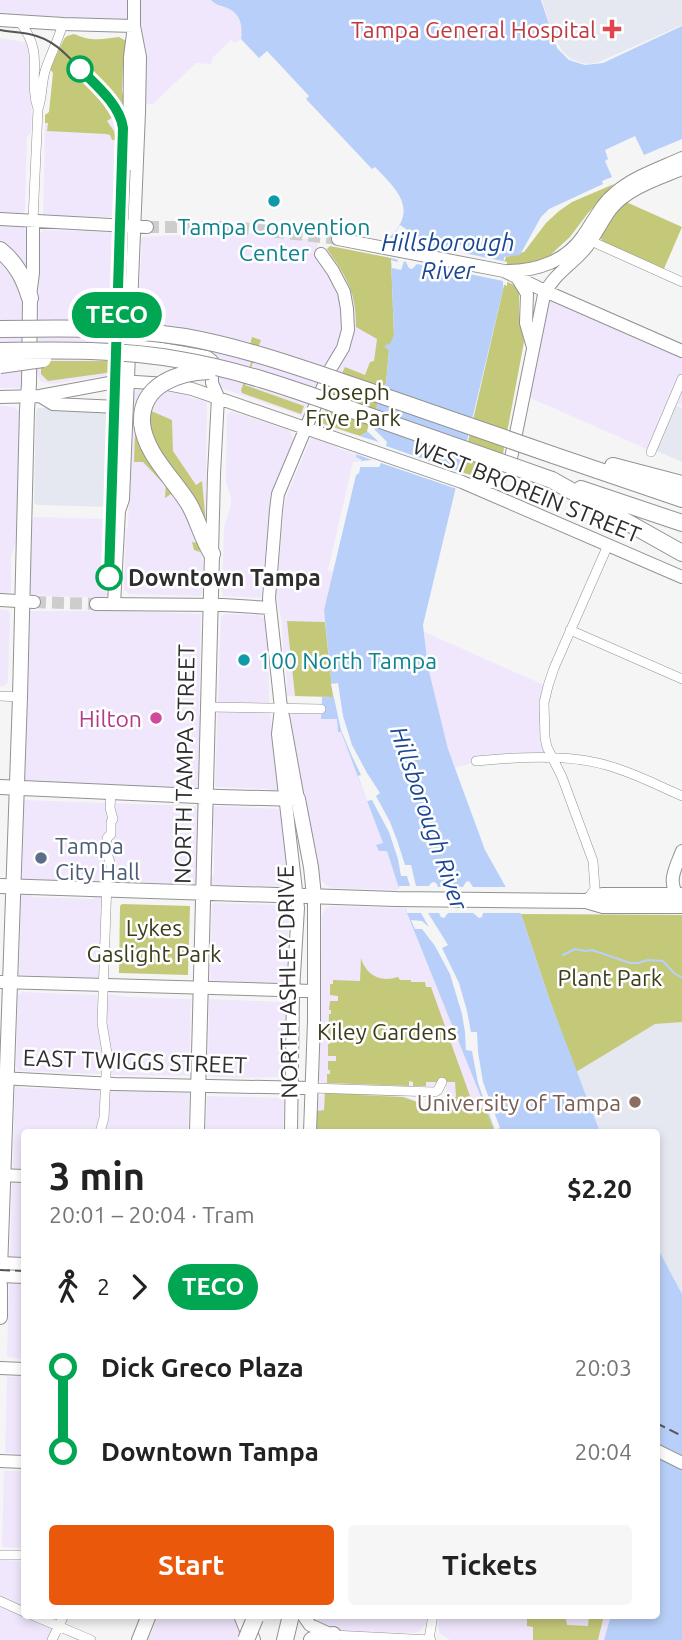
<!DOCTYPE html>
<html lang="en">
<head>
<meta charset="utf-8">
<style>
	:root { --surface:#fff; --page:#f6f6f6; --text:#222; --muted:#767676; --accent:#ea580c }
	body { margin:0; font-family:Ubuntu,sans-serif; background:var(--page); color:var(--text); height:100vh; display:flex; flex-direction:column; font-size:26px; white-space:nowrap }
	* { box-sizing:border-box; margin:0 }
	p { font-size:23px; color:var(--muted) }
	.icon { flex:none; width:38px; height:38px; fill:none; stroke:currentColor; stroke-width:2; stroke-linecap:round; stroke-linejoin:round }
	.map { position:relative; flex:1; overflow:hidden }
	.panel { position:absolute; left:21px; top:1129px; width:639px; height:490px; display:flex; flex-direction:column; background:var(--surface); border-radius:7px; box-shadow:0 4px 10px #0003 }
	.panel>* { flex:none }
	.badge { padding:0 14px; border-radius:23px; font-size:24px; line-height:46px }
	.map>.badge { position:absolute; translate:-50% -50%; box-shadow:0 0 0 4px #fff }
	.legs { display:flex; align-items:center; gap:10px; height:77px; padding:0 28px; font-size:23px }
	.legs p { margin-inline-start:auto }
	.summary { display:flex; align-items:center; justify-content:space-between; height:119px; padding:0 28px }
	h1 { font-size:38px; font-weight:600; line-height:52px }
	.cta { display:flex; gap:14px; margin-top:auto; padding:14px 28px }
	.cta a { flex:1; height:80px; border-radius:7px; background:var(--accent); color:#fff; font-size:28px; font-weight:600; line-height:80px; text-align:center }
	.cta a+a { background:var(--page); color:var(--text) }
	ul { padding:0 28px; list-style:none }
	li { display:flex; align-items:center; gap:24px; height:84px; font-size:26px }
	li i { display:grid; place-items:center; width:10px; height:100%; margin:0 9px; background:currentColor }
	li i::after { content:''; width:18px; height:18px; margin:-9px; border:5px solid; border-radius:50%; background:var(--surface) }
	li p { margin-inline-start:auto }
	li:first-child i { background:linear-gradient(#0000 50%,currentColor 0) }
	li:last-child i { background:linear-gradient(currentColor 50%,#0000 0) }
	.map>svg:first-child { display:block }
</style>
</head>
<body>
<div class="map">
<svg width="682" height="1640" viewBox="0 0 682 1640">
	<rect width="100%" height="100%" fill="#f5f5f6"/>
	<path fill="#f0e7fc" d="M 0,0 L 130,0 L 130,18 L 126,22 L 31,17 L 0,14 Z
		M 140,0 L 211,0 L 217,6 L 227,8 L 236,14 L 242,28 L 241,39 L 235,43 L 231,40 L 212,58 L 213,60 L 210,64 L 196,63 L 153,104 L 144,104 Z
		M 0,38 L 30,43 L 33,54 L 31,132 L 27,137 L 25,210 L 22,214 L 0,215 Z
		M 112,116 L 117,124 L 120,150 L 118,217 L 43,216 L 45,123 L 109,124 L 106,120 Z
		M 0,226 L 22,226 L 27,232 L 29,281 L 24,301 L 22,385 L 19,388 L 0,388 Z
		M 44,230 L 117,232 L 114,353 L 110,375 L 52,384 L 42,382 L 39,378 L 37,373 L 39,303 L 38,235 Z
		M 233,232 L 317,240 L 317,251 L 332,273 L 345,313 L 341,344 L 326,363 L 302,416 L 218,387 L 215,356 L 204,348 L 136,334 L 137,295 L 140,280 L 142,244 L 140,243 L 142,237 Z
		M 330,246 L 391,258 L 394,335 L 389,351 L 386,383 L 367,432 L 360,436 L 320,425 L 318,421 L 348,347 L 351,334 L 325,250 Z
		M 548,291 L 682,350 L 682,406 L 672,401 L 651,451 L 528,397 Z
		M 149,389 L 175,392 L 207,402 L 206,490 L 210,508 L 210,522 L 201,545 L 203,563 L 202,593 L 200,596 L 129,594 L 124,590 L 126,529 L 128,527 L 131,401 L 134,393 L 138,390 Z
		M 0,406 L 14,407 L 21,413 L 17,537 L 11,557 L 11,592 L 8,595 L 0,594 Z
		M 231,411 L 290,431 L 293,437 L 292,443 L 271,497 L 261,597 L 259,598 L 222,596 L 224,527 L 231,505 L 231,499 L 226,482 L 227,415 Z
		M 311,438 L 314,438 L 337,446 L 337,448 L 356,454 L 356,457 L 362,459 L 362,461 L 353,462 L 328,570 L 333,571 L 324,610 L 333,697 L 286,696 L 287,682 L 285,662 L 283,658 L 282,622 L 276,595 L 284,507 L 288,492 Z
		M 34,517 L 108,519 L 106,593 L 109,593 L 107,596 L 103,598 L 30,595 L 32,522 Z
		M 0,609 L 8,610 L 10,613 L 8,682 L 4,686 L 0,686 Z
		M 30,611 L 129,611 L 201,614 L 199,715 L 202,719 L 199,788 L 23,784 L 23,777 L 25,775 Z
		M 224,614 L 259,615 L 266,619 L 268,626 L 269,702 L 279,789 L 276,791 L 271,792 L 268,789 L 215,787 L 221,617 Z
		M 424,632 L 544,685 L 549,756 L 482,760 L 455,768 L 448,749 L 428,667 Z
		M 293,713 L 321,714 L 321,719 L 337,718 L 338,731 L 341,732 L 383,843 L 376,845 L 387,850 L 400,890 L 332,888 L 327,886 L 318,877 L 288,716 Z
		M 22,800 L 195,806 L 197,809 L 196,874 L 198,877 L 198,883 L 193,887 L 189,886 L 188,884 L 35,879 L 32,881 L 23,880 L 22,878 L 24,809 L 21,807 Z
		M 214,806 L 282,809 L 289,885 L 286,887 L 223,885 L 219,891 L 210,889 L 210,878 L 214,875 L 214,829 L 212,822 Z
		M 19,894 L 30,894 L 33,897 L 93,899 L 94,896 L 103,897 L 103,930 L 99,948 L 98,977 L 95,978 L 19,975 L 21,902 L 18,902 Z
		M 214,903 L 283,905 L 287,908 L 289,912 L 287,980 L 285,984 L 211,981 L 210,979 L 212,905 Z
		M 331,906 L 406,908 L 495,1132 L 317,1132 L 318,1098 L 325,1092 L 397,1093 L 418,1101 L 423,1113 L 446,1114 L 446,1082 L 437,1082 L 433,1086 L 426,1086 L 325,1084 L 318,1081 L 322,916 L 325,909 Z
		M 22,992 L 97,995 L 97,1022 L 102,1048 L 101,1072 L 100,1074 L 18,1071 L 16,1067 L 18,995 Z
		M 108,994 L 127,997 L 191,999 L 189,1076 L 114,1075 L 110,1074 L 110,1043 L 106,1029 Z
		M 209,999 L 283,1002 L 286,1003 L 283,1077 L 237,1078 L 208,1076 Z
		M 15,1086 L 19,1086 L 21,1088 L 99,1090 L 101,1094 L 99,1122 L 95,1132 L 24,1132 L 24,1169 L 16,1171 L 13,1166 Z
		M 111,1091 L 189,1093 L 188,1132 L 104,1132 L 108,1119 Z
		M 207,1096 L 282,1098 L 284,1101 L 283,1132 L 206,1132 Z
		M 24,1179 L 24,1262 L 10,1261 L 12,1180 Z
		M 9,1281 L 24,1281 L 24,1359 L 7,1357 Z
		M 7,1377 L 24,1376 L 24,1454 L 5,1453 Z
		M 4,1471 L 24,1471 L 24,1548 L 2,1547 Z
		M 0,1560 L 24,1561 L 24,1608 L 0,1598 Z
		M 0,1605 L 51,1627 L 52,1630 L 47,1640 L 0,1640 Z
		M 159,1615 L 238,1615 L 247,1640 L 148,1640 Z
		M 308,1615 L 428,1615 L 425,1625 L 419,1632 L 414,1633 L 334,1632 L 323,1628 Z
		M 438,1615 L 611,1615 L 604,1640 L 450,1640 L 439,1633 Z"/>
	<path fill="#e5e8f1" d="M 542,0 L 682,0 L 682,25 L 599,62 L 590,64 L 582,63 L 571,59 L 563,52 L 553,35 Z
		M 674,405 L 682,408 L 682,462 L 655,450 Z
		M 38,408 L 107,409 L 113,411 L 117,418 L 114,505 L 112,507 L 38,505 L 34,503 L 36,411 Z
		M 521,914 L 682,915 L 682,1294 L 656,1245 L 656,1132 L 600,1132 L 550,1001 Z"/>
	<path fill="#c4c97a" d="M 74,34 C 93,42 101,39 119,37 L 126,41 L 128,49 L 123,65 L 122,91 L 126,109 L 107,121 L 114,131 L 116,140 L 112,140 L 110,135 L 106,134 L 47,131 L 48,123 L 45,123 L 45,115 L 49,112 L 53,73 L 50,69 L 64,39 L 67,36 Z
		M 614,184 L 588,213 L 570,237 L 534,270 L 501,270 L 506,257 L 524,252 L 546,223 L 559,211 L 572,202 Z
		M 624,201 L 682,227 L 663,271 L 604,245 L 600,236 L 609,220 Z
		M 330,246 L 391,258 L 394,335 L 389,351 L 386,383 L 367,432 L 360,436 L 321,423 L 331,395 L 345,367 L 365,375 L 370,362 L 374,361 L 377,339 L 356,327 C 356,291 347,278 327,249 Z
		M 505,281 L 514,285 L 519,293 L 519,314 L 524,342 L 503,454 C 491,475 486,481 461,472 Z
		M 252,337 L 261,340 L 245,385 L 304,406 L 301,414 L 242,393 L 241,390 L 251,363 L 248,353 Z
		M 41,361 L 110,361 L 108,372 L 106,373 L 48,381 L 41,374 Z
		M 136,408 L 149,410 L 172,420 L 173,451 L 196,485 L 202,481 L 207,535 L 138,418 C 162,461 189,503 200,552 L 194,550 L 192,542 L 198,543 C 191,525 185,508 171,494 L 165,498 L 166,482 L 162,482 L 143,462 L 134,462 Z
		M 287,621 L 325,622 L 333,697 L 295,696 Z
		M 122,904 L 190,906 L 188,975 L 119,973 L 120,906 Z
		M 521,914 L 682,915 L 682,1022 L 655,1024 L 576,1072 L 550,1001 Z
		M 361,958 C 366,975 380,983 398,977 L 400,980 L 411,980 L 411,982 L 425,982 L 426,987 L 431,987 L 475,1110 L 485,1107 L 495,1132 L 317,1132 L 317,1111 L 324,1110 L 325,1092 L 397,1093 L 405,1096 L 356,1095 L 403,1097 L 417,1102 L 419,1107 L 419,1113 L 449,1114 L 450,1097 L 456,1097 L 455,1082 L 426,1082 L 426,1086 L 413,1086 L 413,1082 L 409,1081 L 409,1086 L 327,1083 L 327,1074 L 330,1074 L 330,1070 L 328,1070 L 328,1061 L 336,1061 L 336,1056 L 328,1056 L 328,1044 L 330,1044 L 330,1041 L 328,1040 L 329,1014 L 331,1014 L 331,1010 L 329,1010 L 330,1001 L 338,1001 L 338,996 L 330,995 L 330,984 L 333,984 L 333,980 L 360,981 Z
		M 539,1615 L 552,1615 L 553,1619 L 566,1619 L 567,1625 L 588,1626 L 589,1615 L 604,1615 L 598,1640 L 533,1640 L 533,1627 L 527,1626 L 527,1619 L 539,1619 Z"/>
	<path fill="#b8d0f9" d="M 211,0 L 541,0 L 557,48 L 569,60 L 585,65 L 603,63 L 682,26 L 682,139 L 644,155 L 635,136 L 605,150 L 608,159 L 605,161 L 612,177 L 602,181 L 603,184 L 549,209 L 541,217 L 520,255 L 504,257 L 503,290 L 423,625 L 428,667 L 448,749 L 485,850 L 521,914 L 550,1001 L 600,1132 L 495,1132 L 407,913 L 387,851 L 379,851 L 376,845 L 383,843 L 341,732 L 338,732 L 337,719 L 321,719 L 322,697 L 333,697 L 324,610 L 356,475 L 359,473 L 362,460 L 356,457 L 360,436 L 367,432 L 386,383 L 389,351 L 385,347 L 385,345 L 390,344 L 394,335 L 391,258 L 389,238 C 419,209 397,190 375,167 L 372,169 L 306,99 L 309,96 L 267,51 L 259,58 L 241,39 C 243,26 240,13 227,8 C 219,5 217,6 211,0 Z
		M 656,1245 L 682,1294 L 682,1640 L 604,1640 L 611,1615 L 656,1615 Z"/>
	<path fill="#f5f5f6" d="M 400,225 L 409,231 L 408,241 L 415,239 L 422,244 L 453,250 L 458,245 L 461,245 L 464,253 L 507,262 L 507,286 L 503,284 L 503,281 L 460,272 L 456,275 L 449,270 L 417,264 L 412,269 L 409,268 L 406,262 L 404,261 L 401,270 L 392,268 L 391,260 L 397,262 L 398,260 L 388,257 L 386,237 L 402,240 L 403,236 L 396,231 Z
		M 369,424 L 387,442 L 386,446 L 432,462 L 433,458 L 444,462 L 443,465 L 464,473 L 460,490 L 381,463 L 379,467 L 360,467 L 362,461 L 372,460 L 353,453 L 356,435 L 379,442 L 367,431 Z
		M 338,683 L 343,716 L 352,745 L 367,773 L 380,793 L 376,796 L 390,822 L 397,840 L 405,865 L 411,865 L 416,886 L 429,886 L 431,883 L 434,882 L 436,883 L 438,887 L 463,887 L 466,882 L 469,881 L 473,887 L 510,887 L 521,913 L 483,913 L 482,917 L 479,918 L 473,913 L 448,913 L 444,918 L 441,917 L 439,913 L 428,913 L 448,945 L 442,948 L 459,983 L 467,1011 L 471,1032 L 477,1032 L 478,1052 L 483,1082 L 500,1128 L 495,1130 L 478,1083 L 472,1051 L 466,1050 L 465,1032 L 462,1014 L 450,974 L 435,946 L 422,929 L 415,929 L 411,920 L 422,921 L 429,927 L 421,913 L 407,913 L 406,908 L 402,908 L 397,889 L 399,889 L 399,886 L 410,886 L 407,876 L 401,876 L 398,859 L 389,832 L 372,800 L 367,801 L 358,776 L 361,775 L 351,754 L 341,730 L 331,684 Z"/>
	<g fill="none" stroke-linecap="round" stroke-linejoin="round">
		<path stroke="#b8d0f9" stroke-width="2" d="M 563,955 L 575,949 L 586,951 L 592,950 L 630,963 L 638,963 L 648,960 L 663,961 L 674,973 L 682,978"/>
		<path stroke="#cdcdce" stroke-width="12" stroke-dasharray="12 6" stroke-linecap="butt" d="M 147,227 L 234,227 L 338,239
			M 34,602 L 96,604"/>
		<g stroke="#929293" stroke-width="10">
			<path id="street" d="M 20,22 C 46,56 27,75 38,109
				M 33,220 L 38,109 C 43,95 41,82 46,68 C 51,54 58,40 63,24
				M 591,241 L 682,282
				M 651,452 L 682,379
				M 570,630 L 682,679
				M 0,696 L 20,697
				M 208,707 L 321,709
				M 476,761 C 515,757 569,754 606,765 C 632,772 657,785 682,796
				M 587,900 L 595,889 L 593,861 L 562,777 L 547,747 L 545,738 L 544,703 L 548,686 L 554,668 L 608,545
				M 311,1088 L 435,1092 L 438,1090 L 442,1082
				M 100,1132 L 104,1118 L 107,1053 L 102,1023 L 107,881 L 112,868 L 106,851 L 107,838 L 111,834 L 111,822 L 113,819 L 110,808 L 111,792
				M 0,1555 L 24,1555
				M 0,1601 L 24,1612
				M 32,1615 L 91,1640
				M 333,1635 L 431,1640
				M 429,1639 L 433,1615
				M 52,1640 L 64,1615"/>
		</g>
		<g stroke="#929293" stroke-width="14">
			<path id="secondary" d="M 0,20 L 63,24 L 134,26
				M 129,164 L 130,57 L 134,26 L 134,0
				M 0,219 L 147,227
				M 338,239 L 504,271 L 545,291 L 682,351
				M 508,271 C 537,271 566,261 583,236 C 593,222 601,204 615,193 C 633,177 660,168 682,158
				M 518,279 L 527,294 L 526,323 L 533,347
				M 30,296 L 33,273 L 33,220
				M 129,335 L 132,341 L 139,345 L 207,357 L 212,361 L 212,383 L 218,397 L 214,474 L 212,553
				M 40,396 L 53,404 L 118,407
				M 0,397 L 40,396 L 120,381 L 167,384 L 192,389 L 462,482 L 682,577
				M 118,437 L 121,353
				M 473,484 C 490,486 503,479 510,463 L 544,295 C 553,275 570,266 584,250 C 595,238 601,222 611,209 C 628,188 658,179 682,169
				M 0,600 L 34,602
				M 96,604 L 223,605 L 270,608
				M 114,604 L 119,511 L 123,499 L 139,112 L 140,57 L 134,26
				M 283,716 L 298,799
				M 682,901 C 665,883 675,870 682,851
				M 0,982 L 313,991
				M 0,1078 L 114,1084 L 311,1088
				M 291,1132 L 293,991 L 298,908 L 278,734 L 281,708 L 269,598 L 276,510 L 278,494 L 331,368 L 343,348 L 348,330 L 347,309 L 344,292 L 333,271 L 321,254
				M 310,1132 L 314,1021 L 314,896
				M 0,1175 L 24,1176
				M 0,1263 L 24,1264
				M 0,1276 L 24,1277
				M 0,1368 L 24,1369
				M 656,1450 L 682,1463
				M 0,1461 L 24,1462
				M 303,1615 L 310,1625 L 332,1635"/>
		</g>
		<g stroke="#929293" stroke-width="16">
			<path id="primary" d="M 0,787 L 220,797 L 298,799 L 311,867 L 314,896
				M 0,886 L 396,899 L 586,901 L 603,906 L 682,906
				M 586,901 L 602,895 L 682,895
				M 197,1132 L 212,554
				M 0,1270 L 20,697 L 27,409 L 29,384 L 30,298
				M 0,1285 L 0,1317
				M 139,1640 L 149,1615"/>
		</g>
		<g stroke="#929293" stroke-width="18">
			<path id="highway" d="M 0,250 C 16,263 24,278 30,298
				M 142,423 C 145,454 173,478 189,504 C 198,520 202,538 212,554
				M 553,455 L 682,499
				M 613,466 L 682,484
				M 552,480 L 682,553
				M 581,489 L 682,523
				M 242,1615 L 252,1640
				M 285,1640 L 291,1615
				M 312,1640 L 333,1635"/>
		</g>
		<use href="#street" stroke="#fff" stroke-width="9"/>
		<use href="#secondary" stroke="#fff" stroke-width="12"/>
		<use href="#primary" stroke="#fff" stroke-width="14"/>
		<use href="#highway" stroke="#fff" stroke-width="16"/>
		<path stroke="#555556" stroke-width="2" d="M 0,30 C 9,32 19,32 29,34 C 54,39 67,55 84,73
			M 99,90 L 120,113 L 123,128 L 108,588"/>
		<path stroke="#555556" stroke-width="2" stroke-dasharray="10 5" stroke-linecap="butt" d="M 0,1270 L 24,1271
			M 656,1423 L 682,1436"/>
		<g stroke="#929293" stroke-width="18" stroke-linecap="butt">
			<path id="highway-bridge" d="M 0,329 C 62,328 123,327 185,337 C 246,348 304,369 363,389 C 426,411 490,433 553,455
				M 0,351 C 61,350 121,349 181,360 C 241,370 298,391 355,411 C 420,434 486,457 552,480
				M 0,365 L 43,359
				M 142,423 C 140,385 178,372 209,371
				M 246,1640 L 255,1618"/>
		</g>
		<use href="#highway-bridge" stroke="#fff" stroke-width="16"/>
	</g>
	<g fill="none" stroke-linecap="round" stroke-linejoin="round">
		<g stroke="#fff" stroke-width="16">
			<path id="line-1" d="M 80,69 C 96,85 120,105 123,128 L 109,577"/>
		</g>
		<use href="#line-1" stroke="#00a651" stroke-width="10"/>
	</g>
	<path fill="#e0444e" stroke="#fff" stroke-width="2.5" d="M608.5 18.5h7v7h7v7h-7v7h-7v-7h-7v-7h7z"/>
	<g fill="#fff" stroke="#00a651" stroke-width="3.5">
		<circle cx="80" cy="69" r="12"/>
		<circle cx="109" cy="577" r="12"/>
	</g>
	<g fill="#0f9aa8" stroke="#fff" stroke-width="2.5">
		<circle cx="274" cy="201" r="7"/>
		<circle cx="244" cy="660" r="7"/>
	</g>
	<circle fill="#d1479c" stroke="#fff" stroke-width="2.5" cx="156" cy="718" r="7"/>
	<circle fill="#5c6f8a" stroke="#fff" stroke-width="2.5" cx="41" cy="858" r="7"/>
	<circle fill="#8d6e63" stroke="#fff" stroke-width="2.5" cx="635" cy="1102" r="7"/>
	<g text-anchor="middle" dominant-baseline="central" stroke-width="5" stroke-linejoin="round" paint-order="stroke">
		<g font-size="23" fill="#be3a42" stroke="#fff" text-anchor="end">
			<text x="596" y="29">Tampa General Hospital</text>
		</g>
		<g font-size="23" fill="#0d838f" stroke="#fff">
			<text x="274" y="226">Tampa Convention<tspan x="274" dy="26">Center</tspan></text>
			<text x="258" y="660" text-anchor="start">100 North Tampa</text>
		</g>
		<g font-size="23" fill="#3b3d1a" stroke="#fff">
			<text x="353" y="391">Joseph<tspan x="353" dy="26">Frye Park</tspan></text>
			<text x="154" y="927">Lykes<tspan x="154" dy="26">Gaslight Park</tspan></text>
			<text x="610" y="977">Plant Park</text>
			<text x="387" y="1031">Kiley Gardens</text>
		</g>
		<g font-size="23" fill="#2e2e2f" stroke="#fff">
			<text transform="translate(527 490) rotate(22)">WEST BROREIN STREET</text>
			<text transform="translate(184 764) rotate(-89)">NORTH TAMPA STREET</text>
			<text transform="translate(287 982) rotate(-91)">NORTH ASHLEY DRIVE</text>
			<text transform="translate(135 1061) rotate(2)">EAST TWIGGS STREET</text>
		</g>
		<g font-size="23" font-weight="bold" fill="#2e2e2f" stroke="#fff" text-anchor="start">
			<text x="128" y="577">Downtown Tampa</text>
		</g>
		<g font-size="23" fill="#b23c85" stroke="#fff" text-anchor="end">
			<text x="142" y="718">Hilton</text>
		</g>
		<g font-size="23" fill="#4e5e75" stroke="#fff" text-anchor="start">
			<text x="55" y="845">Tampa<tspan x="55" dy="26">City Hall</tspan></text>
		</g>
		<g font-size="23" fill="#785e54" stroke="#fff" text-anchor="end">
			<text x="621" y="1102">University of Tampa</text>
		</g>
		<g font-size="24" font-style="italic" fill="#1b4793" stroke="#fff">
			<text x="448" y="242">Hillsborough<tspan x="448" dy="28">River</tspan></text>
			<text transform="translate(429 818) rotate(71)">Hillsborough River</text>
		</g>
	</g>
</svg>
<b class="badge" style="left:117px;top:315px;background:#00a651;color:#fff">TECO</b>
<section class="panel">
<div class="summary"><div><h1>3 min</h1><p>20:01 – 20:04 · Tram</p></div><b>$2.20</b></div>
<div class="legs"><svg class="icon" aria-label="walk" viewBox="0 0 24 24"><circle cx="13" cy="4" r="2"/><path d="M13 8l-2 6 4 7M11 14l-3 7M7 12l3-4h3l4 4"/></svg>2<svg class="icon" aria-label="forward" viewBox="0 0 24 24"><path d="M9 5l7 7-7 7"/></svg><b class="badge" style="background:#00a651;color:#fff">TECO</b></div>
<ul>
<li><i style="color:#00a651"></i><b>Dick Greco Plaza</b><p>20:03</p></li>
<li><i style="color:#00a651"></i><b>Downtown Tampa</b><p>20:04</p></li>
</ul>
<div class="cta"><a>Start</a><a>Tickets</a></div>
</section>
</div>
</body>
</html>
